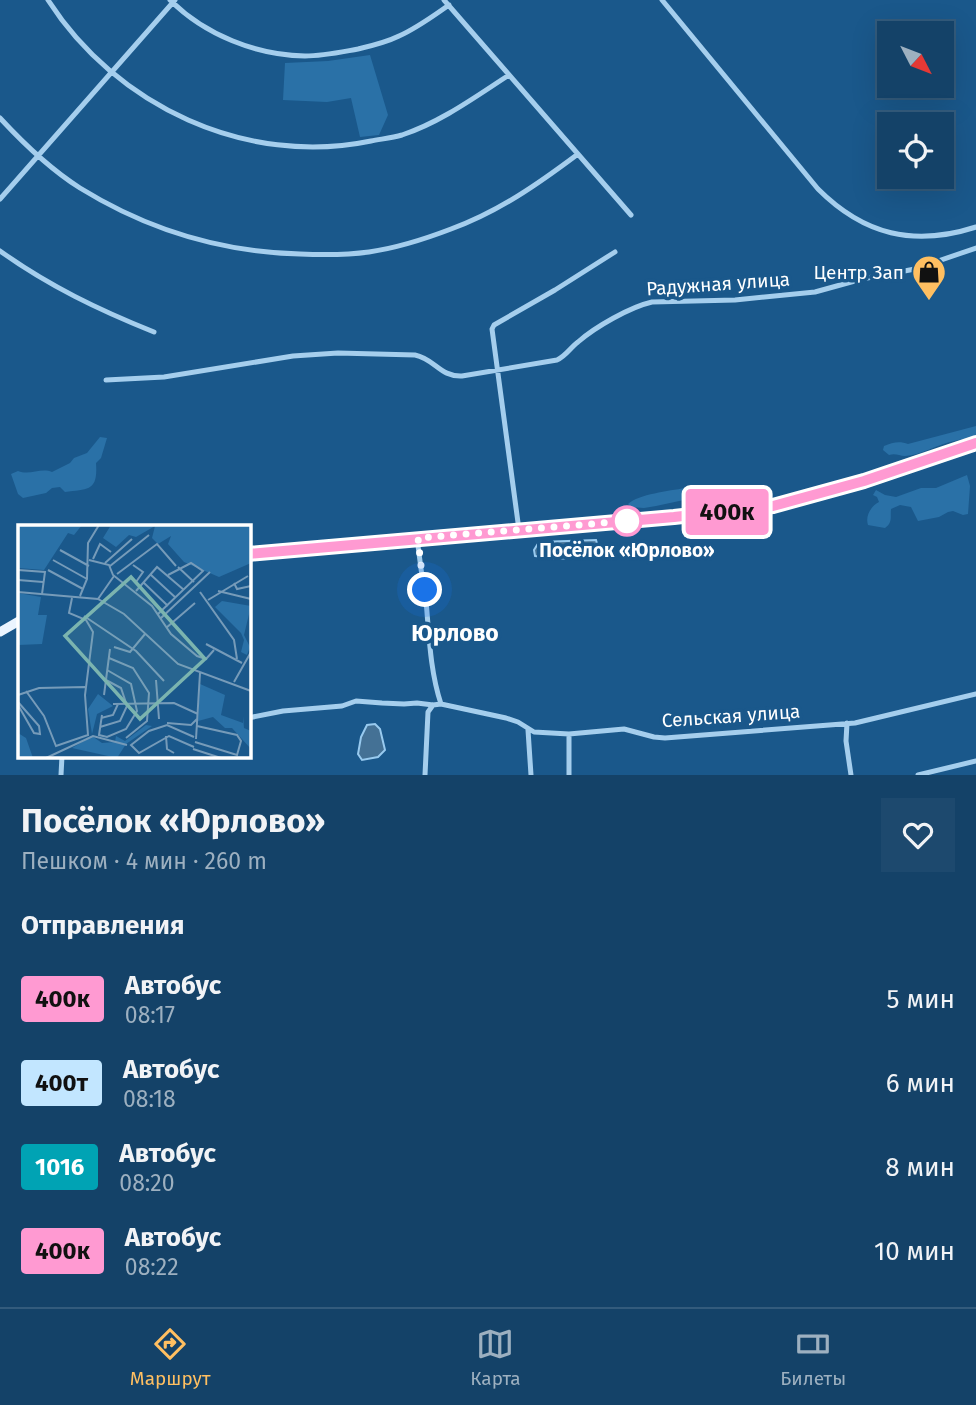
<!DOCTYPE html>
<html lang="ru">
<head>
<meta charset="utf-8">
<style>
	:root { --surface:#144268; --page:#1d496e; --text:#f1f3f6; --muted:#9db0c0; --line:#335b7c; --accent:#ffbf61 }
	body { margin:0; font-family:"Fira Sans",sans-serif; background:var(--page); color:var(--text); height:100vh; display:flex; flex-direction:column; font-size:26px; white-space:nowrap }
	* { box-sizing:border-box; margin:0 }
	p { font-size:23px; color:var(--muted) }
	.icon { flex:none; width:38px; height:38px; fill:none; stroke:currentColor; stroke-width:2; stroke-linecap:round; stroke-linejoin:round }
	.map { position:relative; height:775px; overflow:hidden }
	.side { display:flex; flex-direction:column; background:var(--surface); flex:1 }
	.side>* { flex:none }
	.badge { padding:0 14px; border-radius:5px; font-size:24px; line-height:46px }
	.needle { width:46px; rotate:132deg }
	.controls { position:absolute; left:877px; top:21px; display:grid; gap:14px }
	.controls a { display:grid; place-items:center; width:77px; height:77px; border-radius:0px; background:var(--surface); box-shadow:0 7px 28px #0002,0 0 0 2px var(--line); font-size:35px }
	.you { position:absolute; width:35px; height:35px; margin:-18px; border:5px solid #fff; border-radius:50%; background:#1a73e8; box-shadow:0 0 0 10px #1a73e833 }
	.map>.badge { position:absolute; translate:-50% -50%; box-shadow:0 0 0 4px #fff }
	h2 { padding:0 21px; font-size:26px; line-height:63px }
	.round { display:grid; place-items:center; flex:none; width:74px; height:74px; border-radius:0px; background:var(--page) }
	.head { display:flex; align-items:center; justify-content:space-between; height:119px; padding:0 21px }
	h1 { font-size:33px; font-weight:700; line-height:52px }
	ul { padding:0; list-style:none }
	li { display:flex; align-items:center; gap:21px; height:84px; padding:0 21px }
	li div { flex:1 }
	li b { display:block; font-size:26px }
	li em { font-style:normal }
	li .badge { min-width:77px; font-weight:700; text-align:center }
	.dock { display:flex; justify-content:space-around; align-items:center; height:98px; border-top:2px solid var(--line); background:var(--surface); font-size:19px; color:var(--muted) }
	.dock a { display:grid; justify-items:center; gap:4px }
	.dock .on { color:var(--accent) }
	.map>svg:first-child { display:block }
</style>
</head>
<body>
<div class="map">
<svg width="976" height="775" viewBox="0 0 976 775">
	<rect width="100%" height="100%" fill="#1a588b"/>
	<path fill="#2a71a7" d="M 370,55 L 388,115 L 379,135 L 360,137 L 351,98 L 327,102 L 283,100 L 285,63 L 328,61 Z
		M 976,426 L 976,437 C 968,439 961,439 954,441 C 938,444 922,455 905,456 C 899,456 896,453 889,455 L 883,450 L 884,446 C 893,442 900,441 908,444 Z
		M 100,437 L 107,438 L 101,458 L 96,463 C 98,491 89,489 65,492 L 60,487 L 52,488 L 46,493 L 23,498 L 18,494 L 11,474 L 18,471 C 30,476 41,467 52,472 L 70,463 L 74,458 L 87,453 Z
		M 967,475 L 970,486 L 968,514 L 963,515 L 953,511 L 948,512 L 939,517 L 918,521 L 911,507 L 900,505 L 891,509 C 890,517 893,522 885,528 L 868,525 C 865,516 871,506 879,502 L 877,497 L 873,495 L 876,490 L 885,495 L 896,497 L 921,488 L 936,488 Z
		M 685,488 L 693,490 L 696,494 L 693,498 L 656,506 L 644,508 L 631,507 L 628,504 C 639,494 669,491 685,488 Z"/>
	<path fill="#447195" stroke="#98caef" stroke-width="2" d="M 596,540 L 598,547 C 577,561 559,560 535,556 L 534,550 L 539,542 Z
		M 375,724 L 380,729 L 385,750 L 378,757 L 362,760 L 358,754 L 361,737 L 367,725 Z"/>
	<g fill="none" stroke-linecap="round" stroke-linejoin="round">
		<path stroke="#a5ceed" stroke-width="5" d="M 48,0 C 116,106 246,167 371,141 C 381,139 392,138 402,135 C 441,122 475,97 509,75
			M 170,0 C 205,35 256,55 305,56 C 323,56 341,52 358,49 C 371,46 387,42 399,36 C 417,28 433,16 449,5
			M 444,0 L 631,215
			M 662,0 L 818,189 C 864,235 914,247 976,227
			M 0,118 C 24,144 50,169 80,188 C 148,230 220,252 300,254 C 323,255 347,255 369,252 C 396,248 425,239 451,229 C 498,212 538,184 578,154
			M 0,199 L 175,0
			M 0,251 C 49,286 99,310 154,332
			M 106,380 L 164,377 L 293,356 L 338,353 L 415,355 C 435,359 440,377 462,376 L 557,360 C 566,356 570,348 578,342 C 595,327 630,307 652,302 L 735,300 L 815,292 L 862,279 L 915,269 L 976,248
			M 519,530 L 492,329 L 494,325 L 555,290 L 615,252
			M 417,538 L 423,584 L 425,590 C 429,628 429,668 441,704
			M 248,718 L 283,711 L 342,706 L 356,701 L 382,703 L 404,704 L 417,703 L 433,705 L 441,704 L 506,718 L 518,722 L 534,732 L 569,734 L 624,729 L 654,737 L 665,738 L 855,723 L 976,694
			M 847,723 L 846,741 L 851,775
			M 528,730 L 531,775
			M 569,734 L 569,775
			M 61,775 L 62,756
			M 425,775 L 428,712 L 433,705
			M 918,775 L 976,761"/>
		<path stroke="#ebf5ff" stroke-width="9" d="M 248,554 L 674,517 L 773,506 L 864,481 L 976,443
			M 0,632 L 19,621"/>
	</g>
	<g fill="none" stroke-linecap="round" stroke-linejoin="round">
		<g stroke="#fff" stroke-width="16">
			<path id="line" d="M 248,554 L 674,517 L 773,506 L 864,481 L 976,443"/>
		</g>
		<use href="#line" stroke="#ff9ad2" stroke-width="10"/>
		<path stroke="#fff" stroke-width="7" stroke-dasharray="0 12.6" d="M 425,590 L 423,584 L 418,538 L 627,521"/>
	</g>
	<defs>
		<g id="shop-pin" transform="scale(1.75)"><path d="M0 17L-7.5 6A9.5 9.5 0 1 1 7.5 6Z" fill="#ffbf61" stroke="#1a588b"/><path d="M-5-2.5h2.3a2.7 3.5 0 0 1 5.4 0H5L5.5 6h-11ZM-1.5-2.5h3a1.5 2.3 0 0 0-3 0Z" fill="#111"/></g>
	</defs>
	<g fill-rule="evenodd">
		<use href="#shop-pin" x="929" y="272"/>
	</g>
	<circle fill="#fff" stroke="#ff9ad2" stroke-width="3.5" cx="627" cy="521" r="14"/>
	<g text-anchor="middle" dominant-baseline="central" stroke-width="7" stroke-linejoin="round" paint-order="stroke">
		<g font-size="19" fill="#fff" stroke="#1a588b" text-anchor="end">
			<text x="904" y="272">Центр Зап</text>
		</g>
		<g font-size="19" fill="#fff" stroke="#1a588b">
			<text transform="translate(718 284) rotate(-4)">Радужная улица</text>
			<text transform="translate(731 716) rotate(-4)">Сельская улица</text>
		</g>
		<g font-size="19" font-weight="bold" fill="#fff" stroke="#1a588b">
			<text x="627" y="550">Посёлок «Юрлово»</text>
		</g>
		<g font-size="23" font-weight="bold" fill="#fff" stroke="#1a588b">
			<text x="455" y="633">Юрлово</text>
		</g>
	</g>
	<g transform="translate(18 525)">
		<rect width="233" height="233" fill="#1a588b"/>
		<path d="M 0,0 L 64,0 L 56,10 L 50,8 L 26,45 L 0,43 ZM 93,0 L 233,0 L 233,38 L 201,52 L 166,37 L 150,19 L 153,11 L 140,19 L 134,13 L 137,1 L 118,12 L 111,10 L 98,22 L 85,13 ZM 0,68 L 23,72 L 20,90 L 29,90 L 24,119 L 0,120 ZM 204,76 L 233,81 L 226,110 L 232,122 L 229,130 L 223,127 L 226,115 L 223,108 L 197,82 ZM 182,159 L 207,170 L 203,190 L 225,198 L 225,191 L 226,203 L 233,206 L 233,224 L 214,203 L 207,203 L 195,192 L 180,196 ZM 80,169 L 95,181 L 79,189 L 74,209 L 70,184 ZM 128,200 L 134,201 L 108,219 L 99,233 L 54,223 L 74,211 L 84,218 L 97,217 L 98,211 L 107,216 ZM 0,208 L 8,213 L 15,233 L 0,233 Z" fill="#2a71a7"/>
		<path fill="none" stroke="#769bb9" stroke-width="2" d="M 42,25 L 71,41M 75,34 L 82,19 L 93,27M 35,35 L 69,54M 71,35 L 91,40 L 95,50 L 134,81 L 153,109 L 179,131 L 188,134 L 196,125M 87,38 L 114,14M 115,40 L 125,47 L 118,57M 92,41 L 131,10M 160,42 L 176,57M 0,45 L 27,47 L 24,69M 30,45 L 65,64M 99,49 L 139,19 L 158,41M 133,50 L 158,73M 0,55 L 25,57M 126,58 L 150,81M 216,58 L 219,64 L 233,61M 118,66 L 139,42 L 166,65M 200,66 L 233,74M 0,67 L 80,74 L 106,89 L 160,139 L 233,166M 182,67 L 216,115 L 219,134M 62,71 L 69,54 L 70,18 L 81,0M 80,74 L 96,51M 190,75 L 230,51M 140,89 L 185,46 L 173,38 L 150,50M 66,91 L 118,126 L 146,156M 143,93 L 192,47M 148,103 L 177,78M 188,119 L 224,138M 96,122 L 112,127 L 127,109M 91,133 L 115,143 L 131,168 L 129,196 L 108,213M 138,155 L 141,194M 216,157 L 233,127M 8,166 L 26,191 L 38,221 L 70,210 L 67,170 L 75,107 L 68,95 L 51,88 L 54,73M 0,170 L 21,163 L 67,162M 86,170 L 92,124M 0,177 L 21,201 L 22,209 L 16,208 L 0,180M 95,179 L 156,178 L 180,189M 84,190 L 81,210 L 89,212 L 108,204 L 119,186 L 113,159 L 89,145M 83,193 L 95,190 L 100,179M 149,198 L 173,200 L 179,194M 82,202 L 102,196 L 109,181 L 103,163 L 88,155M 148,211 L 149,224 L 156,228M 178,214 L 182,148M 177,217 L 219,230 L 223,216 L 219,210 L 179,201M 176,222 L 151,211 L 121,228 L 113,220 L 131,206 L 149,200 L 176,212M 175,224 L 203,233M 28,233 L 75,211 L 109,220"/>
		<path fill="#7bb4af" fill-opacity="0.15" stroke="#7bb4af" stroke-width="3.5" d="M 113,52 L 187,134 L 122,194 L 47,111 Z"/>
		<rect width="233" height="233" fill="none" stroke="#fff" stroke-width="3.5"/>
	</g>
</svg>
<div class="controls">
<a><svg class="needle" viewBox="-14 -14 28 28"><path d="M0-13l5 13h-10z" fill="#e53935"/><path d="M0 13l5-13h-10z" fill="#9db0c0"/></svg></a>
<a><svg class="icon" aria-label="locate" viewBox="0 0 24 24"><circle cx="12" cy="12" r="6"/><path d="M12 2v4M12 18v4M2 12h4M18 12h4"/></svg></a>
</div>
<div class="you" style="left:425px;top:590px"></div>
<b class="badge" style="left:727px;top:512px;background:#ff9ad2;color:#111">400к</b>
</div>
<section class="side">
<div class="head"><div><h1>Посёлок «Юрлово»</h1><p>Пешком · 4 мин · 260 m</p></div><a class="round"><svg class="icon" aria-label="heart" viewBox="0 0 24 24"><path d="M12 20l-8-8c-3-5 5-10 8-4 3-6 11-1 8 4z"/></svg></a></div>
<h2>Отправления</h2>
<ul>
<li><span class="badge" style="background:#ff9ad2;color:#111">400к</span><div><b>Автобус</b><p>08:17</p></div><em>5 мин</em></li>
<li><span class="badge" style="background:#c2e6ff;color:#111">400т</span><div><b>Автобус</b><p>08:18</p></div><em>6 мин</em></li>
<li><span class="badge" style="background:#00a3b4;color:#fff">1016</span><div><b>Автобус</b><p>08:20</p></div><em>8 мин</em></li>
<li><span class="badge" style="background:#ff9ad2;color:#111">400к</span><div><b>Автобус</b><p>08:22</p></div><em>10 мин</em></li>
</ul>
</section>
<nav class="dock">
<a class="on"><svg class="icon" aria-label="directions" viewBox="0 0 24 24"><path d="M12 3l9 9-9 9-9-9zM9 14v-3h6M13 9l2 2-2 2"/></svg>Маршрут</a>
<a><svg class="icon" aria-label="map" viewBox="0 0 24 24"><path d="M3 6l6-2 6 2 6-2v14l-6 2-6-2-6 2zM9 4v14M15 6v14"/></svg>Карта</a>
<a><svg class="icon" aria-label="tickets" viewBox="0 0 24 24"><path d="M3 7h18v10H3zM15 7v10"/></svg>Билеты</a>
</nav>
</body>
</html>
